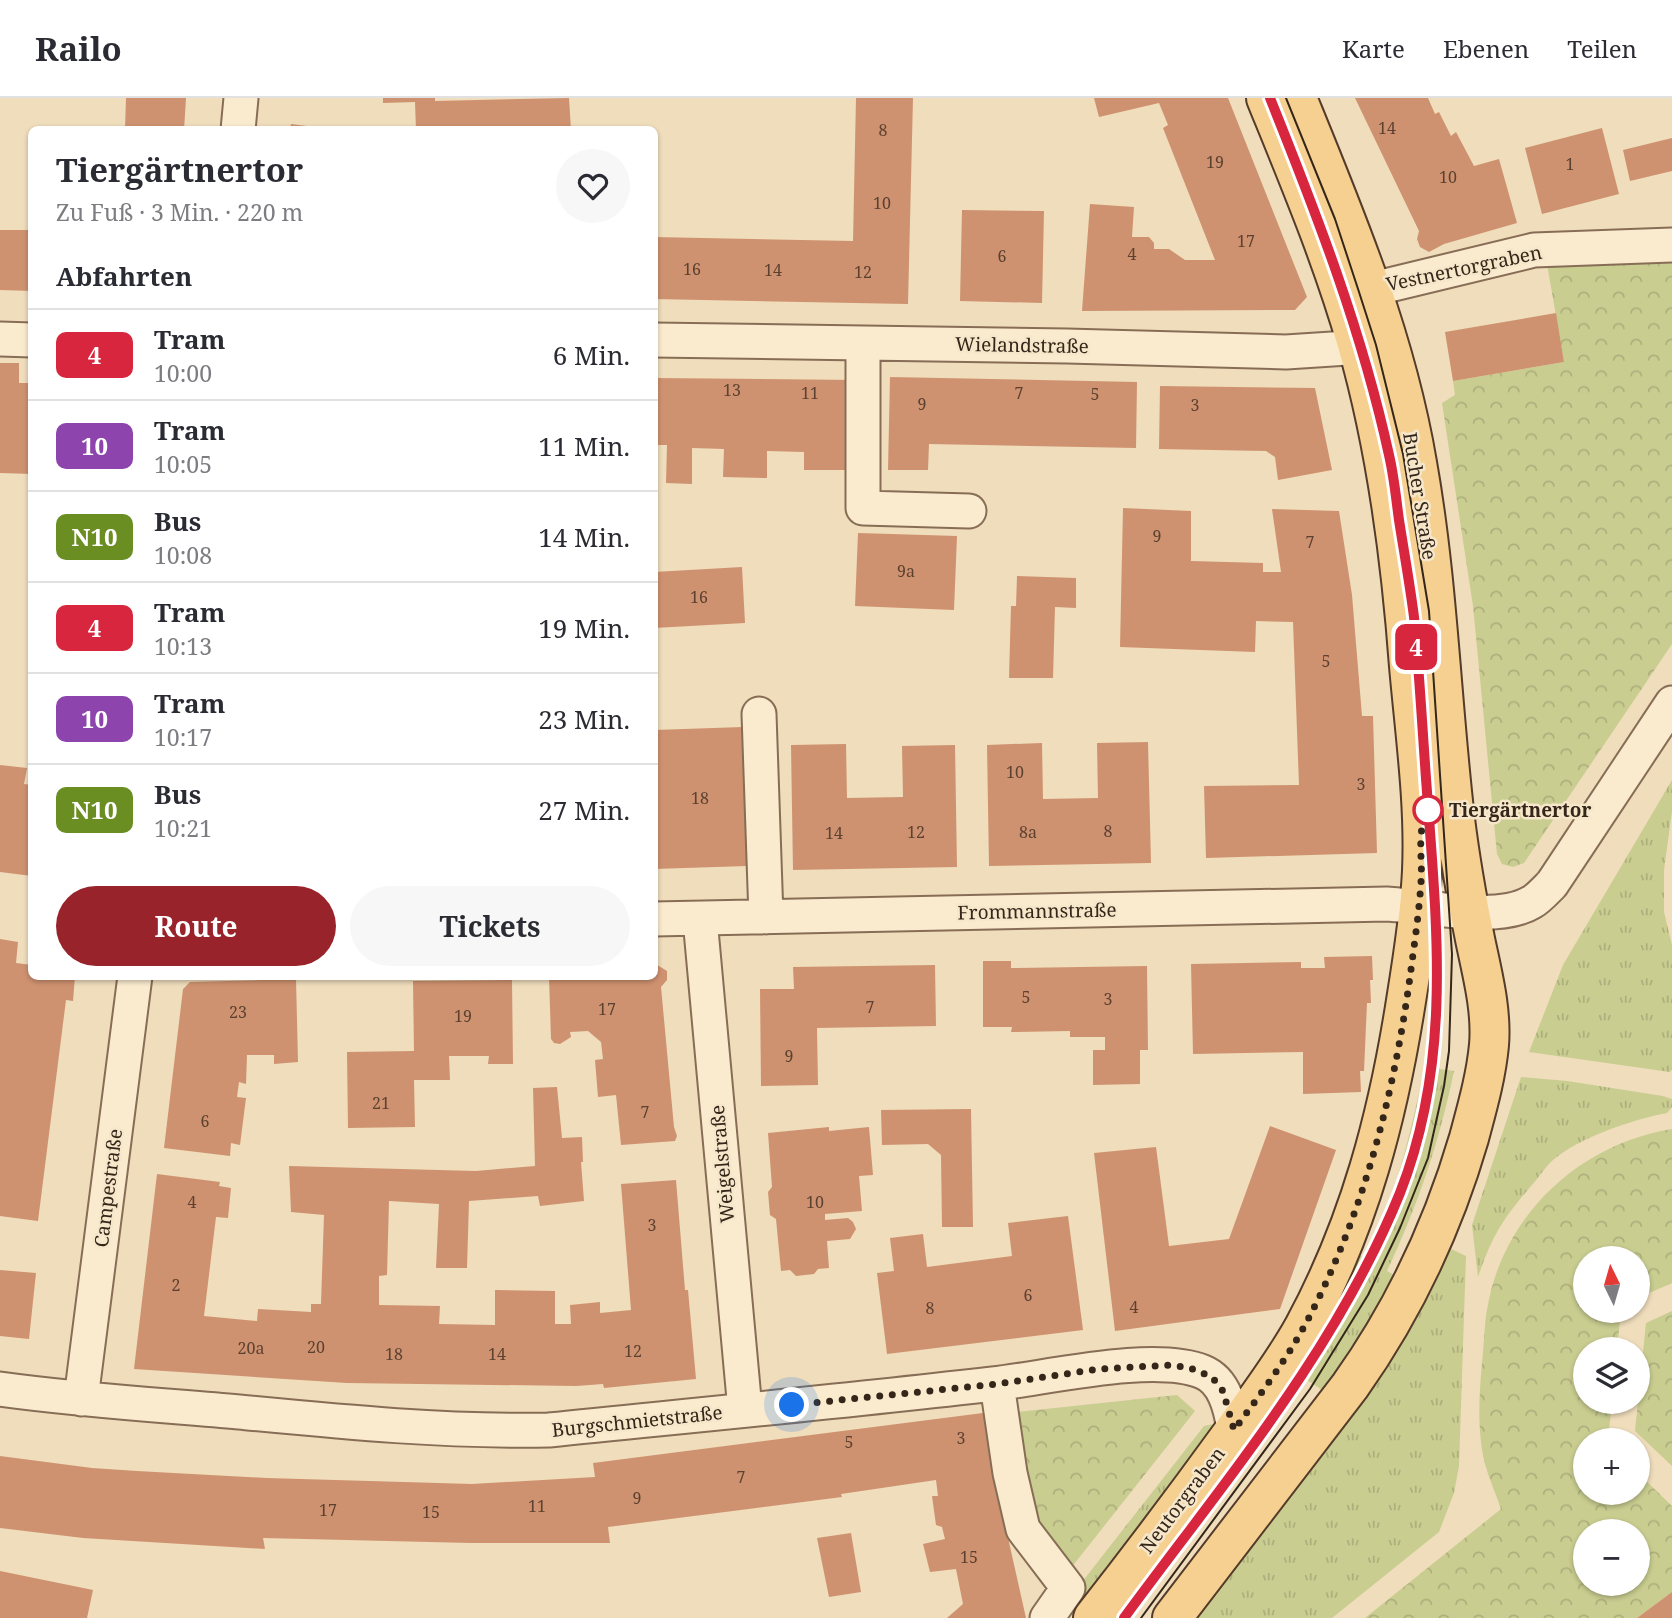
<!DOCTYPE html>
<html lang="de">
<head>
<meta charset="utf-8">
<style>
	:root { --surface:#fff; --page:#f7f7f7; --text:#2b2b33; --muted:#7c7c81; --line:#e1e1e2; --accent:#98232a }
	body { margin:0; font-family:"Noto Serif",serif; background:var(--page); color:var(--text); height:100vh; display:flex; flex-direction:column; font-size:26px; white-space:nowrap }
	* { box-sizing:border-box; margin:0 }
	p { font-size:23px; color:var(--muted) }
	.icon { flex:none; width:38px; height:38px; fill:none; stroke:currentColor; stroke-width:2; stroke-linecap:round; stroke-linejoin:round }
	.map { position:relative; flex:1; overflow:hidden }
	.details { position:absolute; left:28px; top:28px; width:630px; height:854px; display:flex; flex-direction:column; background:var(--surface); border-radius:10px; box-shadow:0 2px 5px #0004 }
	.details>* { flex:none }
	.badge { padding:0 14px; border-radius:10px; font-size:24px; line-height:46px }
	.needle { width:46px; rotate:355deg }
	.buttons { position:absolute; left:1573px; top:1148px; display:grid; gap:14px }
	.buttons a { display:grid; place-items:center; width:77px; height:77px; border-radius:50%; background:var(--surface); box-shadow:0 2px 5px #0004; font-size:35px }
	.you { position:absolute; width:35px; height:35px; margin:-18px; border:5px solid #fff; border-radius:50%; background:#1a73e8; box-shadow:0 0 0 10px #1a73e833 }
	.map>.badge { position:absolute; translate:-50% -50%; box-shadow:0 0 0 4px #fff }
	h2 { padding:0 28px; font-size:26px; line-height:63px }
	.round { display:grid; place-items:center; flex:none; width:74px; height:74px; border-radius:37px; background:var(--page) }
	.overview { display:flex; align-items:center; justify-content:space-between; height:119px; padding:0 28px }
	h1 { font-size:33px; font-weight:700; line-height:52px }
	.button { display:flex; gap:14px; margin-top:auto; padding:14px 28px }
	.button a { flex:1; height:80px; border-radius:42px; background:var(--accent); color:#fff; font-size:28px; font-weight:700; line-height:80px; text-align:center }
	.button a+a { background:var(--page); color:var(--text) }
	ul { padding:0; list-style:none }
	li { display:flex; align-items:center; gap:21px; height:91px; padding:0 28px; border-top:2px solid var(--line) }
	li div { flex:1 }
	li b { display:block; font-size:26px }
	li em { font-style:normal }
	li .badge { min-width:77px; font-weight:700; text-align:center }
	header { display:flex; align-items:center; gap:42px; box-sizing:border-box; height:98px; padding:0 35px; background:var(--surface); border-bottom:2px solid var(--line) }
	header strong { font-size:33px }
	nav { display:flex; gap:38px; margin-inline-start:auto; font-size:24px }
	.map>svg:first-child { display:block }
</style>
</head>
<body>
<header>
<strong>Railo</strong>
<nav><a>Karte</a><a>Ebenen</a><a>Teilen</a></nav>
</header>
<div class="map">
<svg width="1672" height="1520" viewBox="0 0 1672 1520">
	<defs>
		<pattern id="grass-tufts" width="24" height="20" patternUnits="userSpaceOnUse" patternTransform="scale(1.75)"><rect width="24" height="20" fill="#c9cd90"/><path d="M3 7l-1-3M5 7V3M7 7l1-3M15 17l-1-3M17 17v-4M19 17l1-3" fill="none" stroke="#adb07c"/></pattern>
		<pattern id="park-crowns" width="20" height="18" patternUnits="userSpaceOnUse" patternTransform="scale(1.75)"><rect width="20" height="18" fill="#c9cd90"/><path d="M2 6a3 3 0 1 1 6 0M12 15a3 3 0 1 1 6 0" fill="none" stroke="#adb07c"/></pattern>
	</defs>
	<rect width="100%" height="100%" fill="#efddbc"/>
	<path fill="url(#grass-tufts)" d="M 1672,682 L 1672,713 L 1664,772 L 1664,814 L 1672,847 L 1672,971 L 1670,974 L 1529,954 L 1563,867 Z
		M 1425,969 L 1454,973 C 1439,1045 1418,1107 1387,1173 L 1396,1178 L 1324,1293 L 1294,1274 L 1356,1155 L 1364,1160 C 1397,1102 1410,1033 1425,969 Z
		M 1521,979 L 1567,983 L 1663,998 L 1672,1001 L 1672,1009 L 1667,1015 C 1634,1021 1578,1040 1553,1062 C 1545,1069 1539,1079 1532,1087 C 1503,1120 1492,1138 1478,1179 L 1472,1127 Z
		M 1449,1150 L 1466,1158 L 1459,1368 L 1454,1395 L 1439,1434 L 1332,1520 L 1195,1520 Z
		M 1213,1326 L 1202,1347 L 1078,1511 L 1075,1493 L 1204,1328 Z"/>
	<path fill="url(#park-crowns)" fill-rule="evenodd" d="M 1672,163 L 1672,546 L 1524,765 L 1513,769 L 1502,766 L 1497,756 L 1473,508 L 1442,305 L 1455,297 L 1453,283 L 1564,264 L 1547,166 Z
		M 1672,1031 L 1672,1185 L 1638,1200 L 1638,1160 L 1586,1160 L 1586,1213 L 1621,1213 L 1617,1251 L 1586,1251 L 1586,1304 L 1612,1304 L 1608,1342 L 1586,1342 L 1586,1395 L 1638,1395 L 1638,1375 L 1672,1408 L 1672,1494 L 1637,1520 L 1365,1520 L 1501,1411 C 1496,1396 1489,1381 1485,1366 C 1477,1334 1479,1298 1482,1265 C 1484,1248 1484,1229 1487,1212 C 1502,1118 1579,1046 1672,1031 ZM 1638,1433 L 1638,1486 L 1586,1486 L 1586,1433 Z
		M 1672,1213 L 1672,1368 L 1635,1333 L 1646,1225 Z
		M 1177,1297 L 1195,1313 L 1071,1470 L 1031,1432 L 1017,1314 Z"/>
	<path fill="#cf9270" d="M 126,0 L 186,0 L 184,32 L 125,32 Z
		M 383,0 L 435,0 L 435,3 L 569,0 L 571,32 L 538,32 L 537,28 L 416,32 L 415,4 L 383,5 Z
		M 856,0 L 913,0 L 908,206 L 654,201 L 654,139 L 853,143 Z
		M 1094,0 L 1228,0 L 1307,199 L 1295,212 L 1082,213 L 1090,106 L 1134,109 L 1132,139 L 1149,139 L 1154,145 L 1154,151 L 1169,151 L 1185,162 L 1215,162 L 1163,30 L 1168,27 L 1159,5 L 1099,19 Z
		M 1355,0 L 1428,0 L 1435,16 L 1439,14 L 1451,38 L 1456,34 L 1474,68 L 1499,61 L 1517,125 L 1444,146 L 1429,154 L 1420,149 L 1417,141 L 1419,133 Z
		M 291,26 L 322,30 L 322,32 L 290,32 Z
		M 1602,30 L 1619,96 L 1542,116 L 1525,50 Z
		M 1672,40 L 1672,73 L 1630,83 L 1623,52 Z
		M 962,112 L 1044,113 L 1042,205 L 960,203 Z
		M 0,132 L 32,132 L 32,193 L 0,192 Z
		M 1556,215 L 1564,264 L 1453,283 L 1445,234 Z
		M 0,265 L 19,265 L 19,285 L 32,285 L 32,376 L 0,375 Z
		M 890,279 L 1137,284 L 1136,350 L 929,346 L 928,372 L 888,372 Z
		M 654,280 L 855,282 L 855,372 L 804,372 L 804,354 L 767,353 L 767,380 L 723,379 L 724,351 L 692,350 L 692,386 L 666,385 L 667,347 L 654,347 Z
		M 1160,288 L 1315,290 L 1332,372 L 1278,382 L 1275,359 L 1266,353 L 1159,351 Z
		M 1123,410 L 1191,413 L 1191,463 L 1263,465 L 1263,474 L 1281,474 L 1272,411 L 1339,413 L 1352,497 L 1362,618 L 1373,618 L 1377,755 L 1206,760 L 1204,688 L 1299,687 L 1293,524 L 1256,523 L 1255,554 L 1120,549 Z
		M 858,435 L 957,438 L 954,512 L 855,508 Z
		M 742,469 L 745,525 L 654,530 L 654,474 Z
		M 1017,478 L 1076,480 L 1076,510 L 1055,509 L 1053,580 L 1009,580 L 1011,508 L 1016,508 Z
		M 743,629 L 747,768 L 654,771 L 654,632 Z
		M 1148,644 L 1151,765 L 989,768 L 987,647 L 1042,645 L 1043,701 L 1098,700 L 1097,645 Z
		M 846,646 L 847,700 L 903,699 L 902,648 L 955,647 L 957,769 L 793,772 L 791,647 Z
		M 0,667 L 27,670 L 24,686 L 32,687 L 32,778 L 0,774 Z
		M 0,841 L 18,844 L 16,865 L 32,867 L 32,878 L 75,878 L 73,903 L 66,902 L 38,1123 L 0,1118 Z
		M 1372,858 L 1373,882 L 1370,882 L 1371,905 L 1367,905 L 1364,973 L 1360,973 L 1361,994 L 1303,996 L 1303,954 L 1193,956 L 1191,866 L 1301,864 L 1301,870 L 1325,870 L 1324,859 Z
		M 983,863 L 1011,863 L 1011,870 L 1147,868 L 1148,952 L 1140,952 L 1140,986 L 1093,987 L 1093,952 L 1105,952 L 1105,939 L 1070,939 L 1070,933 L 1011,934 L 1012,929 L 983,929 Z
		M 654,865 L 667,873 L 667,882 L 661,889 L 674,1029 L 677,1038 L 675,1043 L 621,1047 L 616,997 L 598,999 L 595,962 L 603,961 L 601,944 L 588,933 L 570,934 L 571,939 L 560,946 L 554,945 L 551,941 L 549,878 L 654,878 Z
		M 935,867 L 936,928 L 817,930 L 818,987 L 761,988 L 760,891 L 794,891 L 793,869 Z
		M 296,881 L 298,964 L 274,966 L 274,957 L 247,957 L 246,986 L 239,984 L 237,999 L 246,1000 L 240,1047 L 231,1045 L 230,1058 L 164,1050 L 183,891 L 190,884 Z
		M 512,882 L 513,966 L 488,966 L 489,958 L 449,958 L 450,982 L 414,982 L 415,1029 L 348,1030 L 347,954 L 414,953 L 413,883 Z
		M 557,989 L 562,1040 L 582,1039 L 583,1064 L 581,1064 L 584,1103 L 540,1108 L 538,1098 L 469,1103 L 467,1170 L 436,1170 L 439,1106 L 389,1103 L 387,1177 L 379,1178 L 379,1207 L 440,1208 L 439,1226 L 495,1227 L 495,1192 L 555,1193 L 555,1226 L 571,1226 L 570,1207 L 600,1204 L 600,1215 L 631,1212 L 621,1086 L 676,1082 L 685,1192 L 688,1192 L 696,1281 L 604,1290 L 603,1286 L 576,1288 L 347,1285 L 134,1271 L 157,1076 L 220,1084 L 219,1088 L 231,1090 L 228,1120 L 216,1119 L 204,1218 L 257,1223 L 258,1211 L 311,1214 L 311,1206 L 321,1206 L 324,1117 L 291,1114 L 289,1068 L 476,1073 L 535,1068 L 533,990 Z
		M 971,1011 L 973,1129 L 942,1129 L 941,1057 L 928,1046 L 882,1047 L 881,1012 Z
		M 1270,1028 L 1336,1052 L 1280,1211 L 1115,1233 L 1094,1055 L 1156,1049 L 1169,1148 L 1229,1141 Z
		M 829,1029 L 829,1033 L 869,1029 L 873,1077 L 859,1078 L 862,1113 L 825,1116 L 825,1122 L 848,1120 L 853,1124 L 856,1131 L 850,1141 L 827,1143 L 829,1170 L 818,1171 L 814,1176 L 796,1178 L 790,1172 L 781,1173 L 776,1121 L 770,1117 L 768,1094 L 772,1089 L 768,1035 Z
		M 1068,1118 L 1083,1232 L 887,1256 L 877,1175 L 894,1173 L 890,1140 L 923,1136 L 927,1169 L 1012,1158 L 1008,1125 Z
		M 0,1172 L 36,1175 L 29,1241 L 0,1238 Z
		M 983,1315 L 1002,1413 L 1026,1520 L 947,1520 L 963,1506 L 956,1471 L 930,1474 L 923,1446 L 945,1441 L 942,1429 L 936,1427 L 932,1398 L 938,1398 L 936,1382 L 841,1396 L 842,1399 L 608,1429 L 610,1445 L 471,1445 L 263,1440 L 265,1451 L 83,1440 L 0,1430 L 0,1358 L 92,1370 L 137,1373 L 267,1380 L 472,1386 L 595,1379 L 593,1365 Z
		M 851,1435 L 861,1494 L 829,1499 L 817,1440 Z
		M 0,1473 L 93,1492 L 87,1520 L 0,1520 Z
		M 1672,1494 L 1672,1520 L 1637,1520 Z"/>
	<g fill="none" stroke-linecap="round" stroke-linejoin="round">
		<g stroke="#876d55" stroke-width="37">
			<path id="minor" d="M 238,32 L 241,0
				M 1348,197 L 1534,152 L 1672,147
				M 0,241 L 32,242
				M 654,242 L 1067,248 L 1286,254 L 1363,249 L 1383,245
				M 863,246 L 863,410 L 969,413
				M 759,616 L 766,819
				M 654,821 L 1387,806 C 1426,808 1498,825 1532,804 C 1539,800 1546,792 1552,786 L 1672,605
				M 700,821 L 745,1312
				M 997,1286 L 1010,1375 L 1023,1431 L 1068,1490 L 1047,1520
				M 0,1291 C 79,1302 159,1307 239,1314 C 343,1324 445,1334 549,1332 C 697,1317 845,1303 993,1286 C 1047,1280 1154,1254 1203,1274 C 1225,1283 1231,1311 1234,1332
				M 81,1301 L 135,878"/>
		</g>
		<g stroke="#543b2a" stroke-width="42">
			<path id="major" d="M 1093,1520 C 1140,1460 1186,1399 1231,1337 C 1256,1302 1283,1267 1304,1229 C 1360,1125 1388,1018 1406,903 C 1413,860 1420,816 1422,773 C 1425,705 1415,636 1409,568 C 1401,460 1387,351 1357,246 C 1333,162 1299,81 1266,0
				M 1172,1520 L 1350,1288 C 1404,1212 1443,1129 1469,1040 C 1477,1010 1486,979 1489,947 C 1492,912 1482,875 1475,841 C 1467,801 1460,761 1455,721 C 1441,602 1438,483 1417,365 C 1395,236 1346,120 1297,0"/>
		</g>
		<use href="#minor" stroke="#faebcf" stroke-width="33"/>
		<use href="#major" stroke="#f5d090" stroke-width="38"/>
		<path stroke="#35261a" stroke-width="2" d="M 1124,1520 C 1224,1385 1336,1253 1400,1095 C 1450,971 1438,845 1428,715 C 1424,650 1420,584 1414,519 C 1411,489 1405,459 1400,430 C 1397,406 1394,381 1389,357 C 1362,233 1317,117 1270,0
			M 1141,1520 L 1310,1291 L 1368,1197 L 1400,1130 L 1428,1060 L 1444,988 L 1449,953 L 1452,856 L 1429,513 L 1403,356 L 1376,247 L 1359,194 L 1335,121 L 1286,0"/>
	</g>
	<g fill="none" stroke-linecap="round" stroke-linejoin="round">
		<g stroke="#fff" stroke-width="16">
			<path id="line" d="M 1124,1520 C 1224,1384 1336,1253 1400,1095 C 1450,968 1438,840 1428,707 C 1423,644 1420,581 1414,519 C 1410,487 1404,454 1399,422 C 1396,400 1394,378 1389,357 C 1362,233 1317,117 1270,0"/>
		</g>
		<use href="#line" stroke="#d7263d" stroke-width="10"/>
		<path stroke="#35261a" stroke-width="7" stroke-dasharray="0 12.6" d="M 792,1307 L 997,1286 L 1099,1271 L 1171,1267 L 1190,1270 L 1212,1279 L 1223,1293 L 1234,1332 C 1259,1298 1285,1264 1305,1227 C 1363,1118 1393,1001 1410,879 C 1414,848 1419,816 1421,784 C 1423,761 1416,733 1428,712"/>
	</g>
	<circle fill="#fff" stroke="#d7263d" stroke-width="3.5" cx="1428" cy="712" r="14"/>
	<g text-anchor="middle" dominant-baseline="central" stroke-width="5" stroke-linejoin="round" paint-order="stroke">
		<g font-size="16" fill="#5c4130">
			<text x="1387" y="30">14</text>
			<text x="883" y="32">8</text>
			<text x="1215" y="64">19</text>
			<text x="1570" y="66">1</text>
			<text x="1448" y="79">10</text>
			<text x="882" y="105">10</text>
			<text x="1246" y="143">17</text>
			<text x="1132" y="156">4</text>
			<text x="1002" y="158">6</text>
			<text x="692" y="171">16</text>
			<text x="773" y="172">14</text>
			<text x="863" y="174">12</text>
			<text x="732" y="292">13</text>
			<text x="810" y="295">11</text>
			<text x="1019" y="295">7</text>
			<text x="1095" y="296">5</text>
			<text x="922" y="306">9</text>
			<text x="1195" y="307">3</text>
			<text x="1157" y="438">9</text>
			<text x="1310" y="444">7</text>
			<text x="906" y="473">9a</text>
			<text x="699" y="499">16</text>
			<text x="1326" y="563">5</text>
			<text x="1015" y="674">10</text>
			<text x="1361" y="686">3</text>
			<text x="700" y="700">18</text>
			<text x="1108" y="733">8</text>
			<text x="916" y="734">12</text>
			<text x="1028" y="734">8a</text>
			<text x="834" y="735">14</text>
			<text x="1026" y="899">5</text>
			<text x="1108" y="901">3</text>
			<text x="870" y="909">7</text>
			<text x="607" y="911">17</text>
			<text x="238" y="914">23</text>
			<text x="463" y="918">19</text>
			<text x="789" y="958">9</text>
			<text x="381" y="1005">21</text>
			<text x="645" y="1014">7</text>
			<text x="205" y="1023">6</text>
			<text x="192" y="1104">4</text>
			<text x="815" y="1104">10</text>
			<text x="652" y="1127">3</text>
			<text x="176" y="1187">2</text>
			<text x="1028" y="1197">6</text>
			<text x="1134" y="1209">4</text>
			<text x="930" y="1210">8</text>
			<text x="316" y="1249">20</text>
			<text x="251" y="1250">20a</text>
			<text x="633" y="1253">12</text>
			<text x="394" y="1256">18</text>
			<text x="497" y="1256">14</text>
			<text x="961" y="1340">3</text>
			<text x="849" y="1344">5</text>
			<text x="741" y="1379">7</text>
			<text x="637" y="1400">9</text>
			<text x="537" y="1408">11</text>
			<text x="328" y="1412">17</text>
			<text x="431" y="1414">15</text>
			<text x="969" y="1459">15</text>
		</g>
		<g font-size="19" fill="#35261a" stroke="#f6e7cb">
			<text transform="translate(1464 170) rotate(-12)">Vestnertorgraben</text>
			<text transform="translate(1022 247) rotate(1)">Wielandstraße</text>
			<text transform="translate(1420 398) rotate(81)">Bucher Straße</text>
			<text transform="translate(1037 813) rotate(-1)">Frommannstraße</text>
			<text transform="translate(722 1066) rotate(-95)">Weigelstraße</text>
			<text transform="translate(108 1090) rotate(-83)">Campestraße</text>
			<text transform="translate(637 1323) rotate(-6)">Burgschmietstraße</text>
			<text transform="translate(1182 1402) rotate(-53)">Neutorgraben</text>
		</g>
		<g font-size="19" font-weight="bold" fill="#35261a" stroke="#f6e7cb" text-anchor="start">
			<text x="1449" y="712">Tiergärtnertor</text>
		</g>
	</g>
</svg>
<div class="buttons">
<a><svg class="needle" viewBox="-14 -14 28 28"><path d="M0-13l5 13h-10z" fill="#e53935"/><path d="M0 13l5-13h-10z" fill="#7c7c81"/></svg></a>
<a><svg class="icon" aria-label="layers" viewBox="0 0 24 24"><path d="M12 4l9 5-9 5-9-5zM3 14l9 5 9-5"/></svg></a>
<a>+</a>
<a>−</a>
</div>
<div class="you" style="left:792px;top:1307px"></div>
<b class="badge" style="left:1416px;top:549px;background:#d7263d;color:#fff">4</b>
<section class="details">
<div class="overview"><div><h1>Tiergärtnertor</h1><p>Zu Fuß · 3 Min. · 220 m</p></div><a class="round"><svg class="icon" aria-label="heart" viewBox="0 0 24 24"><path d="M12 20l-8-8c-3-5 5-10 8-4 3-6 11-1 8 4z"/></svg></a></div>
<h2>Abfahrten</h2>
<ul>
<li><span class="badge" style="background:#d7263d;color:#fff">4</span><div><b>Tram</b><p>10:00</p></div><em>6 Min.</em></li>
<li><span class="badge" style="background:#8e44ad;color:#fff">10</span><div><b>Tram</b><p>10:05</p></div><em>11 Min.</em></li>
<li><span class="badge" style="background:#6b8e23;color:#fff">N10</span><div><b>Bus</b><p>10:08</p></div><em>14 Min.</em></li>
<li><span class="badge" style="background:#d7263d;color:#fff">4</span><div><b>Tram</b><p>10:13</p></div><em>19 Min.</em></li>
<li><span class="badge" style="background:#8e44ad;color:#fff">10</span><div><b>Tram</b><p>10:17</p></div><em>23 Min.</em></li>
<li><span class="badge" style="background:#6b8e23;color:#fff">N10</span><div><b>Bus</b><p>10:21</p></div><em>27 Min.</em></li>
</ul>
<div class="button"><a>Route</a><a>Tickets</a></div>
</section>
</div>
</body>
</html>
